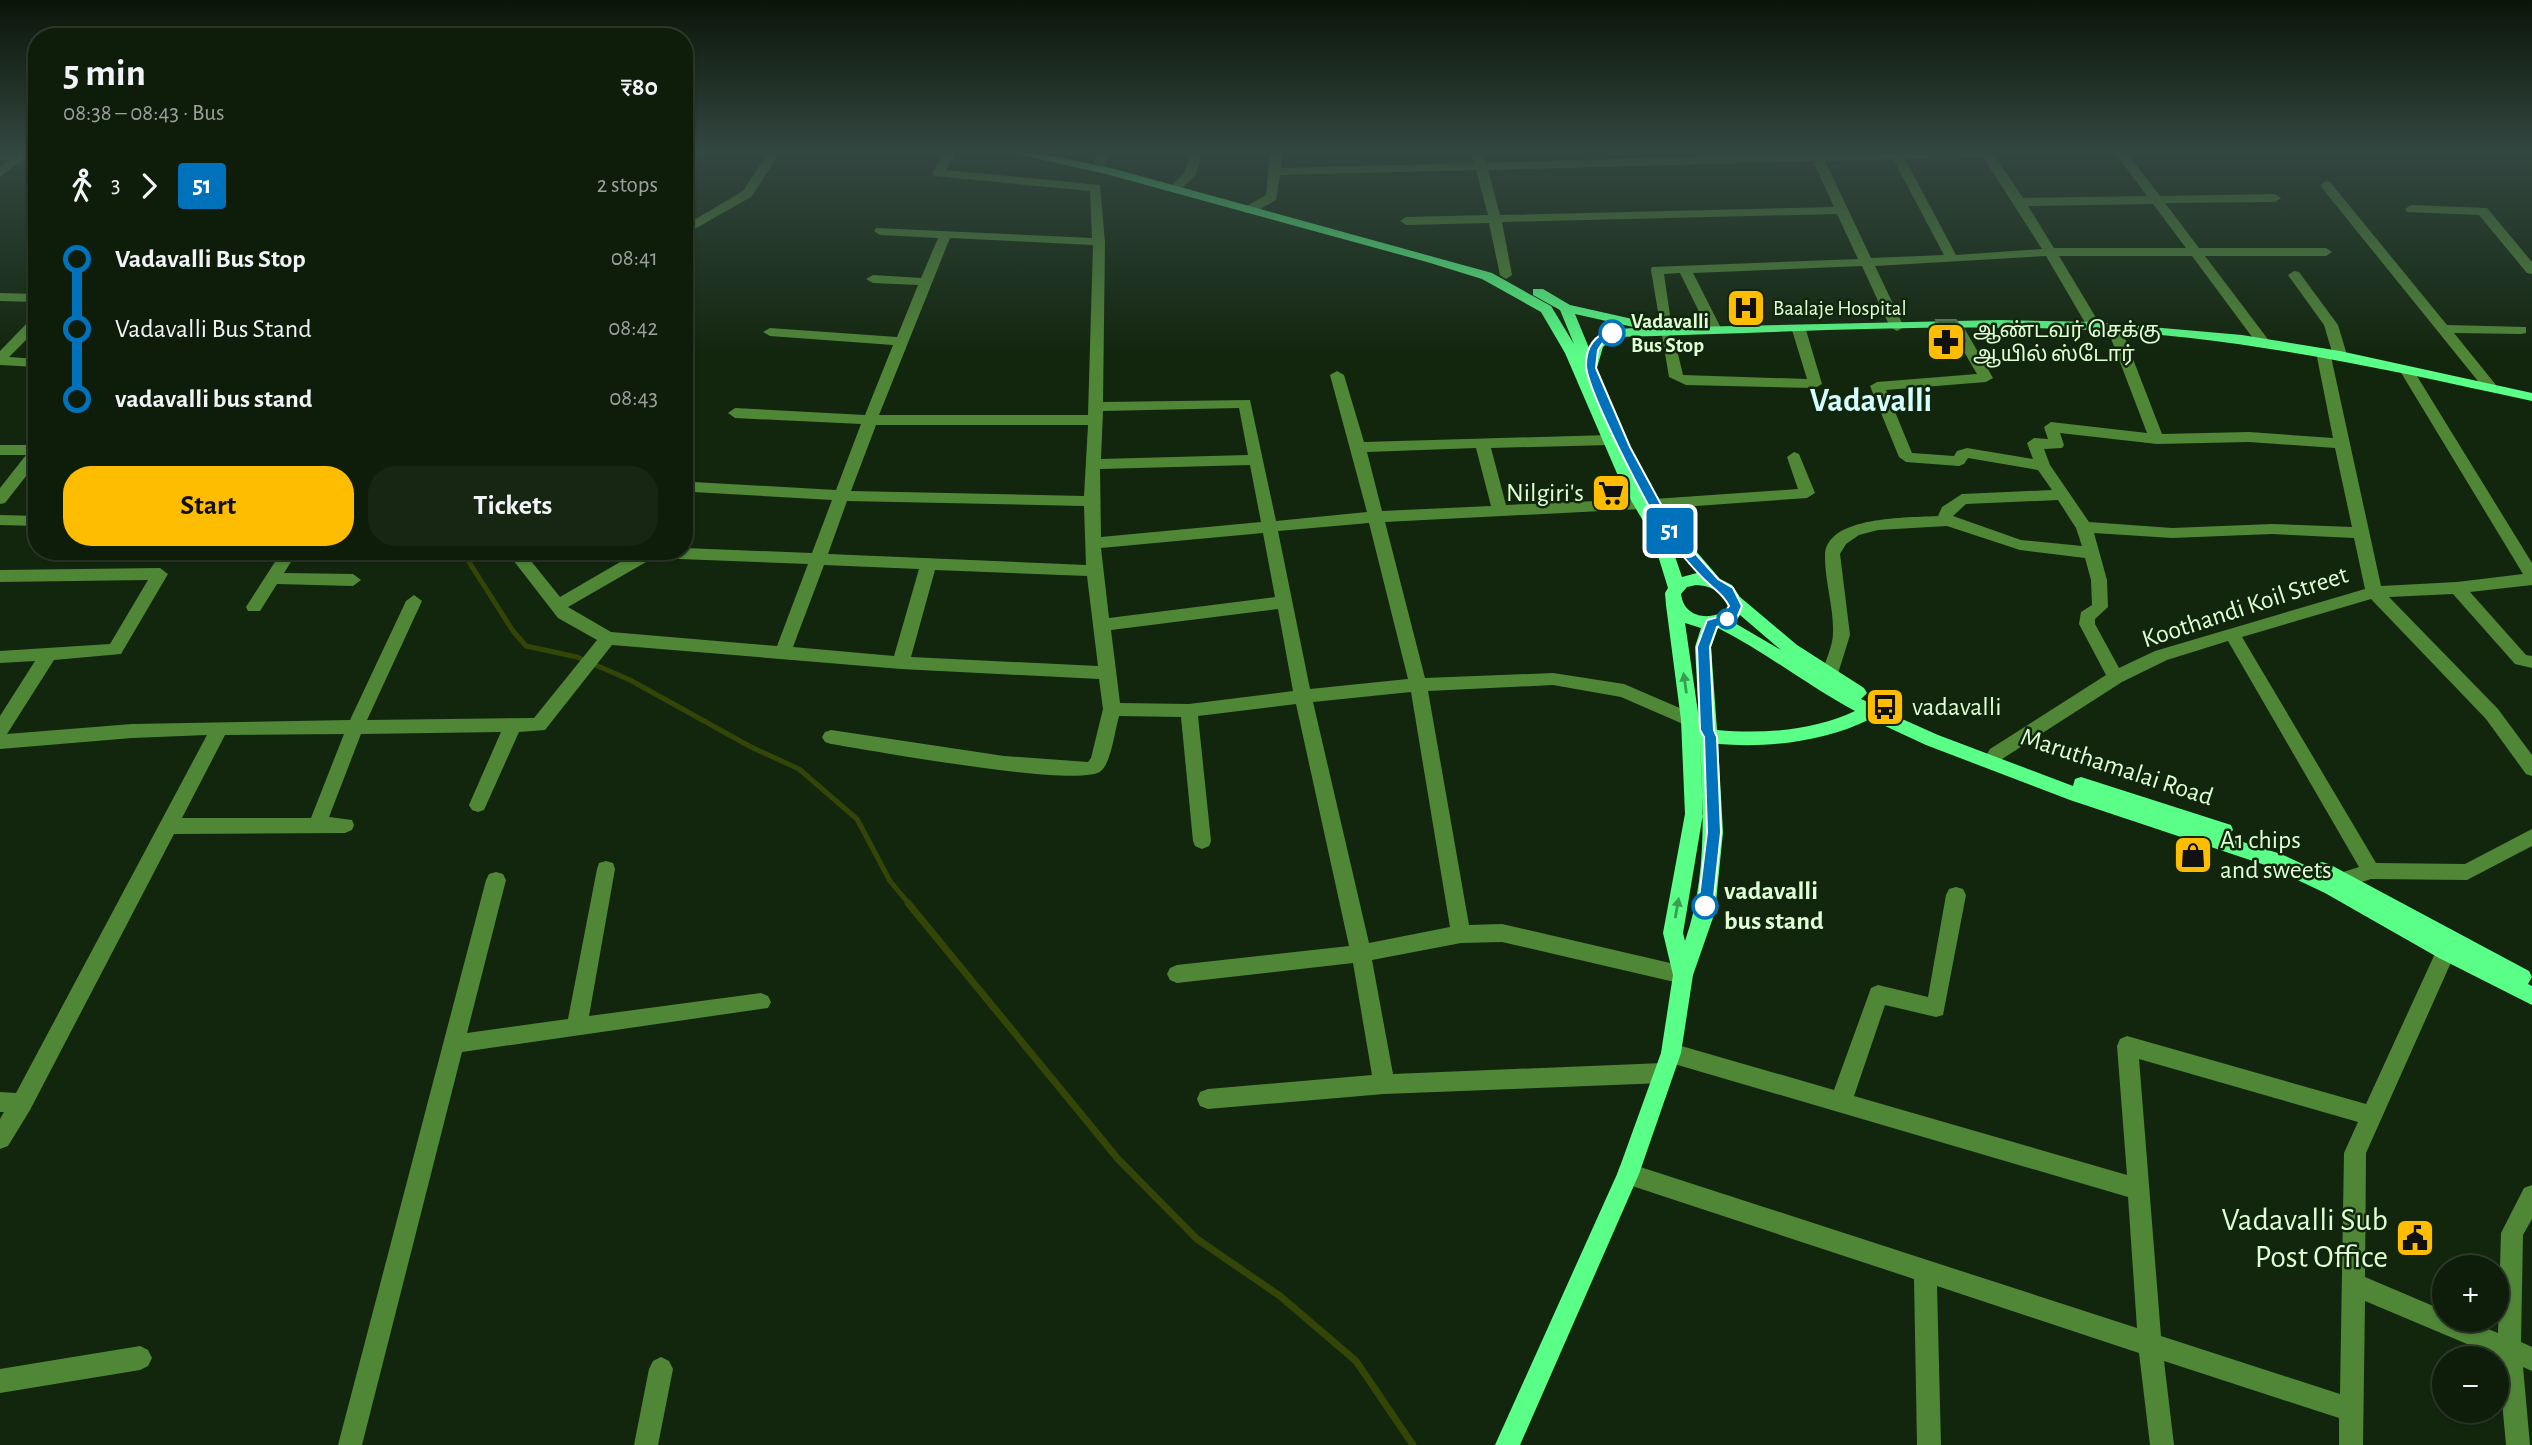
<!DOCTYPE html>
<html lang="en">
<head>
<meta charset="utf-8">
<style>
	:root { --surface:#0e1c0a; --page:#172513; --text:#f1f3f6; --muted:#9ba19c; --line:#2e3a2b; --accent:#febd00 }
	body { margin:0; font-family:"Alegreya Sans","Noto Sans Tamil",sans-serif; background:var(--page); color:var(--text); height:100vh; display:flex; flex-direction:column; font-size:26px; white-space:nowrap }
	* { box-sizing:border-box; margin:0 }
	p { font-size:23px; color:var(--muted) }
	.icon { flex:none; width:38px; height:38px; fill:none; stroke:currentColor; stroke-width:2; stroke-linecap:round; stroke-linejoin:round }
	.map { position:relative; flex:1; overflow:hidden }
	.panel { position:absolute; left:28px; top:28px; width:665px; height:532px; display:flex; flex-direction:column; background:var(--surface); border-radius:28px; box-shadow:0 2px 5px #0004,0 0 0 2px var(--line) }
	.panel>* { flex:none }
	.badge { padding:0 14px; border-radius:5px; font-size:24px; line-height:46px }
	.buttons { position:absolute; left:2432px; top:1255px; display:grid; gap:14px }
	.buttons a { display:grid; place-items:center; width:77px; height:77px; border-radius:50%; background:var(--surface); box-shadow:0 2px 5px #0004,0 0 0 2px var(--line); font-size:35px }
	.map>.badge { position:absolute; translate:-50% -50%; box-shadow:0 0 0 4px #fff }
	.legs { display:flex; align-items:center; gap:10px; height:77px; padding:0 35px; font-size:23px }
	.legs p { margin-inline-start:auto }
	.overview { display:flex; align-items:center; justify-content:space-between; height:119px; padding:0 35px }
	h1 { font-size:38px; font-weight:700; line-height:52px }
	.primary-button { display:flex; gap:14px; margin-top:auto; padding:14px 35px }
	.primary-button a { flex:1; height:80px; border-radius:28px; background:var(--accent); color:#111; font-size:28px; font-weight:700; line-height:80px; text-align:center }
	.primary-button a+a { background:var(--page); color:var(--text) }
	ul { padding:0 35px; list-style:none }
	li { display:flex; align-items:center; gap:24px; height:70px; font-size:26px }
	li i { display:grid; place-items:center; width:10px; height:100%; margin:0 9px; background:currentColor }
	li i::after { content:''; width:18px; height:18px; margin:-9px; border:5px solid; border-radius:50%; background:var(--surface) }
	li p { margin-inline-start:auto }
	li:first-child i { background:linear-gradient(#0000 50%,currentColor 0) }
	li:last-child i { background:linear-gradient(currentColor 50%,#0000 0) }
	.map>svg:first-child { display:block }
</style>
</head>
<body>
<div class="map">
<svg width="2532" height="1445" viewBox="0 0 2532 1445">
	<rect width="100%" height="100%" fill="#12260e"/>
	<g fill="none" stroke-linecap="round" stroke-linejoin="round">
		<path stroke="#344508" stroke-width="5" d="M 462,551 L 513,631 L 526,646 L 577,657 L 630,680 L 751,747 L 799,769 L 857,819 L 890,881 L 910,905"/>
		<path stroke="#344508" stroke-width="7" d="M 908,903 L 1118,1159 L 1197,1239 L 1280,1296 L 1356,1361 L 1413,1445"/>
		<path fill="#508737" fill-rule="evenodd" d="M 0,153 L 24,153 L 27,156 L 0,177 L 0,167 L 9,160 L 0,160 Z
			M 768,153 L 780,153 L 751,197 L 684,235 L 684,226 L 743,191 Z
			M 944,153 L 956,153 L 946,170 L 1100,185 L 1105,242 L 1103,402 L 1250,400 L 1276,521 L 1367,512 L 1330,375 L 1337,371 L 1344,375 L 1364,442 L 1609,435 L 1616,440 L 1609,445 L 1491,448 L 1506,505 L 1641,499 L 1647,502 L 1654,499 L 1798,489 L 1787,457 L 1794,452 L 1799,454 L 1815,493 L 1807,498 L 1654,509 L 1647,506 L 1641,509 L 1385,522 L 1425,678 L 1553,673 L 1624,684 L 1696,715 L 1699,720 L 1696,725 L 1690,727 L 1621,697 L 1553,685 L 1428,691 L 1469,925 L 1502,924 L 1683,966 L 1690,969 L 1693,975 L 1690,981 L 1683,984 L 1502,942 L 1461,943 L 1372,960 L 1393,1074 L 1663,1063 L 1670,1066 L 1674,1073 L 1670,1080 L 1663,1083 L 1384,1094 L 1208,1109 L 1200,1106 L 1197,1099 L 1200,1092 L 1208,1089 L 1372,1075 L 1353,963 L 1177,983 L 1170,980 L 1167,974 L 1170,968 L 1177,965 L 1349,946 L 1296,704 L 1198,716 L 1211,841 L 1209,846 L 1202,849 L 1195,846 L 1193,841 L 1181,717 L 1119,716 C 1115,730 1111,763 1101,771 C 1079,789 870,750 831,744 L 825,742 L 822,737 L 825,732 L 831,730 L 1004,756 L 1088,762 L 1091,758 L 1103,709 L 1099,679 L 901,669 L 612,645 L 545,730 L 519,732 L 484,810 L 478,812 L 472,810 L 469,805 L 501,732 L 361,734 L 329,817 L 352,820 L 354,825 L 352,830 L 345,833 L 174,834 L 30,1110 L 8,1146 L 0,1149 L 0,1119 L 4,1112 L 0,1112 L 0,1092 L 16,1093 L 207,735 L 132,738 L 0,749 L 0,716 L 35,661 L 0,663 L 0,651 L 110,644 L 148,580 L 0,582 L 0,570 L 160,568 L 168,574 L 121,654 L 54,660 L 7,734 L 132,724 L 350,720 L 406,601 L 414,595 L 422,601 L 367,720 L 534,718 L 597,640 L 558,618 L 506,551 L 523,551 L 560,597 L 639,551 L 684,551 L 684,548 L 812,553 L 832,500 L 693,492 L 685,487 L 693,482 L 836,490 L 861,424 L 735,418 L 728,413 L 735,408 L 865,415 L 893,345 L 770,336 L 763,332 L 770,328 L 897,337 L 918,285 L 873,283 L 866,279 L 873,275 L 921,278 L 938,238 L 880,235 L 874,231 L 876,228 L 1092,238 L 1090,191 L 934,176 L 932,173 ZM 950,238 L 1093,245 L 1088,415 L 879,415 ZM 1239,408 L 1248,455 L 1101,459 L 1103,411 ZM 876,425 L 1088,425 L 1084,496 L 851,491 ZM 1476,448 L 1491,506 L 1382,511 L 1367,452 ZM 1250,465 L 1261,522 L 1101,537 L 1100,469 ZM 847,501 L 1084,506 L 1086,565 L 828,554 ZM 1369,523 L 1408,679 L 1310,689 L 1278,531 ZM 1263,533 L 1275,597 L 1109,618 L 1101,548 ZM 653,558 L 808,564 L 777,646 L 611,632 L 568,607 ZM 824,565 L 919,569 L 894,656 L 793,647 ZM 935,570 L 1087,576 L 1098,666 L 911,657 ZM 1278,609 L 1293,691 L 1189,704 L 1120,703 L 1111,630 ZM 1411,692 L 1450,927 L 1369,943 L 1313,702 ZM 344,734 L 311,818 L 182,818 L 225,735 Z
			M 1097,153 L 1109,153 L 1104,166 L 1094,163 Z
			M 1190,153 L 1202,153 L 1196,174 L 1179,192 L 1171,192 L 1171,186 L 1184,173 Z
			M 1270,153 L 1282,153 L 1281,168 L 1474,163 L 1471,153 L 1483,153 L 1486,163 L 1809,153 L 1993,153 L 2023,198 L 2147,196 L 2115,153 L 2127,153 L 2160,196 L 2275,194 L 2281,198 L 2275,202 L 2165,203 L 2199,248 L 2326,248 L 2332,252 L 2326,256 L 2205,256 L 2270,342 L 2263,346 L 2258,345 L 2192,256 L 2059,256 L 2101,326 L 2094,330 L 2087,326 L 2046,256 L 1875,266 L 1904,327 L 1897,331 L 1890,327 L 1862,266 L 1693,273 L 1722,330 L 1715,334 L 1708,330 L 1680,273 L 1664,274 L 1672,329 L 1683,375 L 1807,379 L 1792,330 L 1799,326 L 1806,330 L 1822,384 L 1815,388 L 1686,385 L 1669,377 L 1651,270 L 1652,267 L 1858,259 L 1837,214 L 1502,222 L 1512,275 L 1506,279 L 1500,275 L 1489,223 L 1406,225 L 1400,221 L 1406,217 L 1488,215 L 1476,170 L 1280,175 L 1276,200 L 1253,213 L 1245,213 L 1245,207 L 1266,195 ZM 1983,157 L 2042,249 L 1956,255 L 1905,159 ZM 1893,159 L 1944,255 L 1871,258 L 1825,161 ZM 1813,161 L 1834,207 L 1500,215 L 1488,170 ZM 2153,204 L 2186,248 L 2054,248 L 2028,206 Z
			M 2326,181 L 2330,182 L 2447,325 L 2526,327 L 2526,333 L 2521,334 L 2454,333 L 2496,385 L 2496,391 L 2486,391 L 2322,188 L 2320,185 Z
			M 2411,205 L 2487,208 L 2532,262 L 2532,274 L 2527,273 L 2479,215 L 2407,212 L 2405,209 Z
			M 2294,271 L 2299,272 L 2338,325 L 2347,355 L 2345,358 L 2340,359 L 2333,355 L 2324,325 L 2288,275 Z
			M 0,293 L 37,294 L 37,302 L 0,301 Z
			M 37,317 L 37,329 L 9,357 L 37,359 L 37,367 L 0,365 L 0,351 L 32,318 Z
			M 1956,322 L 1963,326 L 1993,378 L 1986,382 L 1886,390 L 1912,453 L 1954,456 L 1957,451 L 1967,448 L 2033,459 L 2027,443 L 2034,438 L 2048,439 L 2044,427 L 2051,422 L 2147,433 L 2107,328 L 2114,324 L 2121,328 L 2162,434 L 2249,432 L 2333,438 L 2316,352 L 2323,348 L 2330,352 L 2381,586 L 2457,582 L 2523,574 L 2400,371 L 2407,367 L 2412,368 L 2532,563 L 2532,585 L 2470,592 L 2526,655 L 2532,656 L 2532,668 L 2515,664 L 2453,594 L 2389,597 L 2498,709 L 2532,755 L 2532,776 L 2526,774 L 2486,719 L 2371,599 L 2242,637 L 2376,863 L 2465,864 L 2532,829 L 2532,846 L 2467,880 L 2371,879 L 2344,888 L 2337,886 L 2334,880 L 2337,874 L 2359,867 L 2228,641 L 2167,660 L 2122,682 L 2002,759 L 1990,759 L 1987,754 L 1990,749 L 2106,675 L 2079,624 L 2081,612 L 2092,605 L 2091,580 L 2085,558 L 2020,550 L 1947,526 L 1878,530 L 1859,535 L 1846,544 L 1840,554 L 1850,635 L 1836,680 L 1824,680 L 1821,675 C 1825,662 1833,646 1833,633 C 1834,608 1825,583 1825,557 C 1824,515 1909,518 1938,516 L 1942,507 L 1962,494 L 2052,490 L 2038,470 L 1968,458 L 1964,464 L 1959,466 L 1906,462 L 1899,457 L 1870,386 L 1877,382 L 1977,374 L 1949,326 ZM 2060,433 L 2157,444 L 2249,442 L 2335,448 L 2352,527 L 2272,524 L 2172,528 L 2089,522 L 2050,465 L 2044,449 L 2062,448 L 2064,445 ZM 2058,500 L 2076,528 L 2082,546 L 2021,540 L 1953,516 L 1966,504 ZM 2094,533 L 2172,538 L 2272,534 L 2354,538 L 2365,589 L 2155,651 L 2119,668 L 2095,624 L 2095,619 L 2108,607 L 2107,580 Z
			M 0,445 L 37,445 L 37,462 L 5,503 L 0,504 L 0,488 L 26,455 L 0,455 Z
			M 0,515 L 37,516 L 37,526 L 0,525 Z
			M 282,551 L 298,551 L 284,573 L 353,574 L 361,580 L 353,586 L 277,584 L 260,611 L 248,611 L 246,607 Z
			M 606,861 L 613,863 L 615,869 L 589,1016 L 761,993 L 768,996 L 771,1002 L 768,1008 L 462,1052 L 362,1445 L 338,1445 L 486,880 L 489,874 L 496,872 L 503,874 L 506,880 L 467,1033 L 568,1019 L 597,869 L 599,863 Z
			M 1956,887 L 1963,889 L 1966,895 L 1943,1015 L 1936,1017 L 1885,1005 L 1854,1096 L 2127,1175 L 2117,1046 L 2120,1039 L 2127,1036 L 2366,1104 L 2444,934 L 2451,931 L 2458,934 L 2461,940 L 2366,1153 L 2365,1277 L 2445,1311 L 2445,1320 L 2466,1320 L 2498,1333 L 2501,1233 L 2524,1188 L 2532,1185 L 2532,1219 L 2523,1235 L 2521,1342 L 2532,1347 L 2532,1371 L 2523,1367 L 2530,1445 L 2506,1445 L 2498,1357 L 2365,1301 L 2363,1445 L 2339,1445 L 2339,1418 L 2164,1361 L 2174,1445 L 2150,1445 L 2139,1353 L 1937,1286 L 1941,1445 L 1917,1445 L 1914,1279 L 1620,1182 L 1617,1174 L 1620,1166 L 1628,1163 L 2137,1328 L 2128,1197 L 1671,1063 L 1664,1060 L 1661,1053 L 1664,1046 L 1671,1043 L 1834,1090 L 1871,988 L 1878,985 L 1928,997 L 1946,895 L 1949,889 ZM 2139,1059 L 2358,1122 L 2344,1153 L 2340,1394 L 2161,1336 Z
			M 140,1346 L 148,1350 L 152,1358 L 148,1366 L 140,1370 L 0,1393 L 0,1369 Z
			M 661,1357 L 669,1361 L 673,1369 L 658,1445 L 634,1445 L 649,1369 L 653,1361 Z"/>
		<path fill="#5aff87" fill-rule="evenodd" d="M 1012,153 L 1036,153 L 1111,168 L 1492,273 L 1551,306 L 1574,344 L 1560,310 L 1533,295 L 1533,289 L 1543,289 L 1570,305 L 1646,322 L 1648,325 L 1645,328 L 1999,320 L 2094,322 L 2242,335 L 2340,351 L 2532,393 L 2532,401 C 2386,369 2242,337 2092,330 C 1934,323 1773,333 1615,337 L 1603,347 L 1596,371 L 1587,371 L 1638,485 L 1654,512 L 1660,509 L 1665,510 L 1678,530 L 1720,579 L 1732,585 L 1740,597 L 1797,645 L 1864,688 L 1867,693 L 1861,699 L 1868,702 L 1875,699 L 1881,701 L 1884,706 L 1882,710 L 1938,735 L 2073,786 L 2075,779 L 2081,777 L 2231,825 L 2233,830 L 2227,837 L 2281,854 L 2313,869 L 2315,864 L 2322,862 L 2329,864 L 2529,971 L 2532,977 L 2528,984 L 2532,986 L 2532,1005 L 2439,958 L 2325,893 L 2268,866 L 2070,800 L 1926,745 L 1870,719 C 1824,742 1768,748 1718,744 L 1723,832 L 1715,912 L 1693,975 L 1681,1053 L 1639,1174 L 1520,1445 L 1495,1445 L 1618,1172 L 1661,1053 L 1673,975 L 1663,933 L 1685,814 L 1681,720 L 1666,605 L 1665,593 L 1668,588 L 1652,536 L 1622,485 L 1565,353 L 1541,312 L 1482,279 L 1427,262 L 1106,174 ZM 1575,314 L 1638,328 C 1617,329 1601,328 1589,348 ZM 1670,542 L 1697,573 L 1682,577 ZM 1696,585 C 1711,586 1723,591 1728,606 L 1726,611 C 1707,621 1684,617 1681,594 L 1687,587 ZM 1740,615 L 1781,650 L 1733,622 ZM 1685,623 L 1701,628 L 1695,647 L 1699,719 ZM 1718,628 C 1766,652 1808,686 1855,711 C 1813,731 1762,734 1717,730 L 1711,647 ZM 1700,740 C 1703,808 1708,876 1685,941 L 1683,933 L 1703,814 Z"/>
	</g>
	<path fill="#2d5526" d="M 1936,320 L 1967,339 L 1961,351 L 1939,351 L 1931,333 Z"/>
	<path fill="#406739" stroke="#597f51" stroke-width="2" d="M 1936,320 L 1956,320 L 1967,339 L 1944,338 Z"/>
	<defs><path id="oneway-solid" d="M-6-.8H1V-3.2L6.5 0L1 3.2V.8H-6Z" transform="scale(1.75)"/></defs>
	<g fill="#3a9d51">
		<use href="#oneway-solid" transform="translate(1685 683) rotate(-98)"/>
		<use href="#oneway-solid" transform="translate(1677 908) rotate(-80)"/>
	</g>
	<linearGradient id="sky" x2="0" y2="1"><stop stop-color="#0a1508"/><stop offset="0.43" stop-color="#334741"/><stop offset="1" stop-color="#334741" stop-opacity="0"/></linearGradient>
	<rect width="2532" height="355" fill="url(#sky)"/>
	<path fill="#0072bc" stroke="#fff" stroke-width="2" d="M 1612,330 L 1617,333 L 1604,341 L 1598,350 L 1596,368 L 1630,447 L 1676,532 L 1718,579 L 1733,588 L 1742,606 L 1737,618 L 1717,627 L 1710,647 L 1714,730 L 1717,737 L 1721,832 L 1713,906 L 1705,913 L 1698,906 L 1707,832 L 1704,737 L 1700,730 L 1697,647 L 1707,620 L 1722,616 L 1729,606 C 1723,594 1717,592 1708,583 C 1694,570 1681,554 1669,539 C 1652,518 1586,388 1586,365 C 1586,347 1594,335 1612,330 Z"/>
	<defs>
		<g id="hospital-square" transform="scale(2.0125)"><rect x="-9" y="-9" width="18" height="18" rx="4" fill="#febd00" stroke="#12260e"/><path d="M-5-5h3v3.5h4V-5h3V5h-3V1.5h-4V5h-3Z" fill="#111"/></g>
		<g id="pharmacy-square" transform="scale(2.0125)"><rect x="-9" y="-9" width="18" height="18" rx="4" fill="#febd00" stroke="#12260e"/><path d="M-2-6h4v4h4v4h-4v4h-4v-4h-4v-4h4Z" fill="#111"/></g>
		<g id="supermarket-square" transform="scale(2.0125)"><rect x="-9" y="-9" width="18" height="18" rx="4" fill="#febd00" stroke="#12260e"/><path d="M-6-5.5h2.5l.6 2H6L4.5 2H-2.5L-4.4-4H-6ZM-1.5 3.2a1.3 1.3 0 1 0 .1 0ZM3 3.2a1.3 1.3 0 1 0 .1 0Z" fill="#111"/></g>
		<g id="bus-square" transform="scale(2.0125)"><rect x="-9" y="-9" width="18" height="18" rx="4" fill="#febd00" stroke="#12260e"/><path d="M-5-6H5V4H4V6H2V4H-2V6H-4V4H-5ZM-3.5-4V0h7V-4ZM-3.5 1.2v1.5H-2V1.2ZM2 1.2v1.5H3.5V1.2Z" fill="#111"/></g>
		<g id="shop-square" transform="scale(2.0125)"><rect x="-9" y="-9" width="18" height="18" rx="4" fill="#febd00" stroke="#12260e"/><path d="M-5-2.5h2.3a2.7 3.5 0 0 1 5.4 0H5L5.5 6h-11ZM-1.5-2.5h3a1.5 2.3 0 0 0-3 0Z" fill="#111"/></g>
		<g id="civic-square" transform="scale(2.0125)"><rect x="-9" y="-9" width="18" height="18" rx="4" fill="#febd00" stroke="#12260e"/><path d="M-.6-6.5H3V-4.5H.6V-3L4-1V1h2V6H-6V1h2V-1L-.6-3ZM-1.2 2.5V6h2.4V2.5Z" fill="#111"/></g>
	</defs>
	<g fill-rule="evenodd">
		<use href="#hospital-square" x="1746" y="308"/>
		<use href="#pharmacy-square" x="1946" y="342"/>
		<use href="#supermarket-square" x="1611" y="493"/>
		<use href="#bus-square" x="1885" y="707"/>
		<use href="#shop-square" x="2193" y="855"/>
		<use href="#civic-square" x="2415" y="1238"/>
	</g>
	<g fill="#fff" stroke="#0072bc" stroke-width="3.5">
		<circle cx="1612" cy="333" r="12"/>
		<circle cx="1727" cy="619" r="9"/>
		<circle cx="1705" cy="906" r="12"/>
	</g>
	<g text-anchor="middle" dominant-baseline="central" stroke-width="5" stroke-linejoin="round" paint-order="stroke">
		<g font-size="21" fill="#deffd3" stroke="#12260e" text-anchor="start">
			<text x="1773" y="308">Baalaje Hospital</text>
			<text x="1973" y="330">ஆண்டவர் செக்கு<tspan x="1973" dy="24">ஆயில் ஸ்டோர்</tspan></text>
		</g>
		<g font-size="21" font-weight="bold" fill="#deffd3" stroke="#12260e" text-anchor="start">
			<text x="1631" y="321">Vadavalli<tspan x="1631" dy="24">Bus Stop</tspan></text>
		</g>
		<g font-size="26" fill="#deffd3" stroke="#12260e" text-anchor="start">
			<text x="1584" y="493" text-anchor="end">Nilgiri's</text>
			<text x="1912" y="707">vadavalli</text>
			<text x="2220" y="840">A1 chips<tspan x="2220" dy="30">and sweets</tspan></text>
		</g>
		<g font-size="26" fill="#deffd3" stroke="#12260e">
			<text transform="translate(2245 607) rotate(-18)">Koothandi Koil Street</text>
			<text transform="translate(2117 767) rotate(18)">Maruthamalai Road</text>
		</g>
		<g font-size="26" font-weight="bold" fill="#deffd3" stroke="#12260e" text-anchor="start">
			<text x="1724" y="891">vadavalli<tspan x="1724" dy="30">bus stand</tspan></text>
		</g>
		<g font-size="32" fill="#deffd3" stroke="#12260e" text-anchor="end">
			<text x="2388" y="1220">Vadavalli Sub<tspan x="2388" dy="37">Post Office</tspan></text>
		</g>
		<g font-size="33" font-weight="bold" fill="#d5ffff" stroke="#12260e">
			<text x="1871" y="401">Vadavalli</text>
		</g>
	</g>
</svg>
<div class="buttons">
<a>+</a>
<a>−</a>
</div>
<b class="badge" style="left:1670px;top:531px;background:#0072bc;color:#fff">51</b>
<section class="panel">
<div class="overview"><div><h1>5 min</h1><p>08:38 – 08:43 · Bus</p></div><b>₹80</b></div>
<div class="legs"><svg class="icon" aria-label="walk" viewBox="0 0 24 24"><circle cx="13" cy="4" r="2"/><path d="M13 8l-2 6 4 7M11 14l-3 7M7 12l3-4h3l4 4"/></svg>3<svg class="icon" aria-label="forward" viewBox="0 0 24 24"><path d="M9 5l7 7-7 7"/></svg><b class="badge" style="background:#0072bc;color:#fff">51</b><p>2 stops</p></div>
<ul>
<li><i style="color:#0072bc"></i><b>Vadavalli Bus Stop</b><p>08:41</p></li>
<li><i style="color:#0072bc"></i><span>Vadavalli Bus Stand</span><p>08:42</p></li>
<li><i style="color:#0072bc"></i><b>vadavalli bus stand</b><p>08:43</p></li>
</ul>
<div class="primary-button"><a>Start</a><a>Tickets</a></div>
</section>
</div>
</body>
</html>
